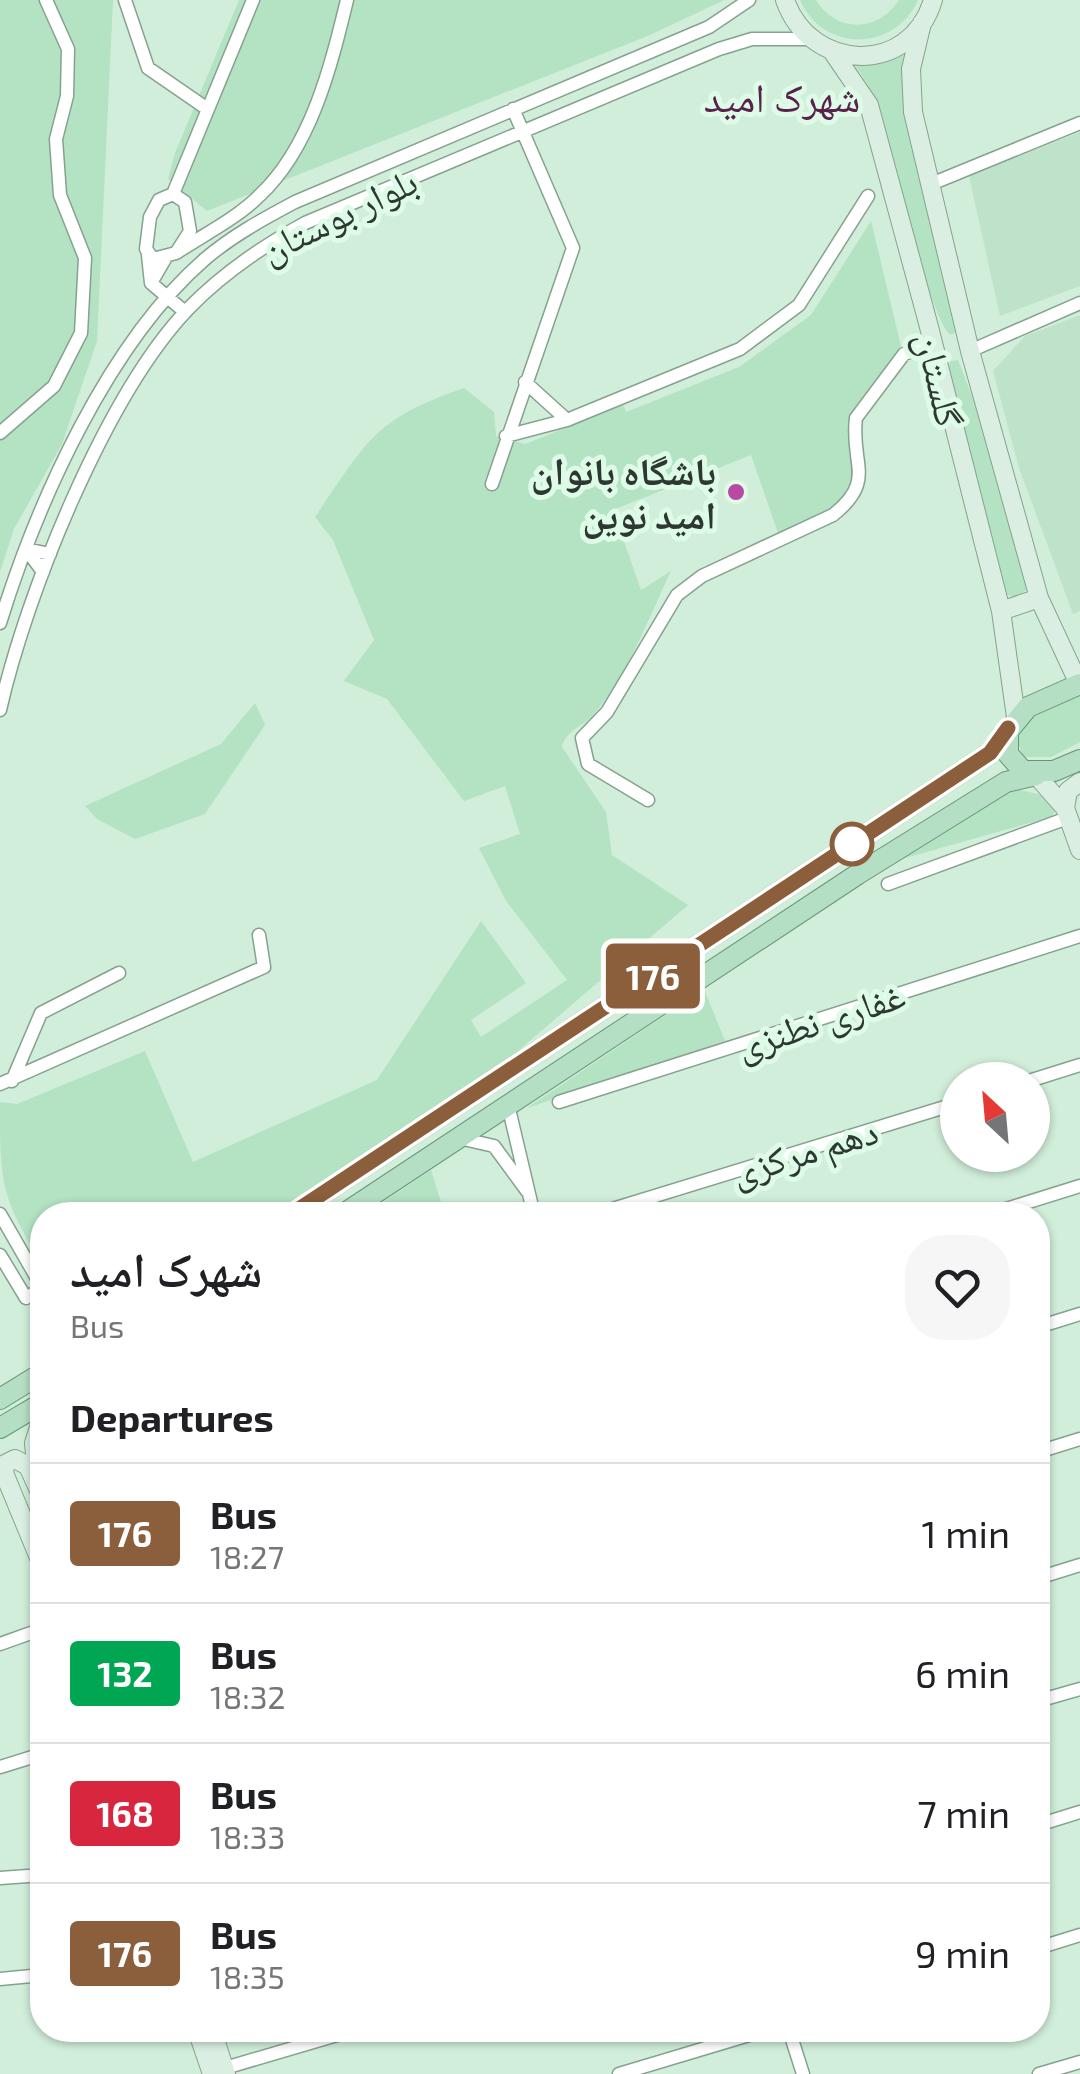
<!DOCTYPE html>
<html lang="en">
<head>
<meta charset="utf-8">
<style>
	:root { --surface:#fff; --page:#f6f6f6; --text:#202124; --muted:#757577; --line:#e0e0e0 }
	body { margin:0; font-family:"Exo 2","Noto Naskh Arabic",sans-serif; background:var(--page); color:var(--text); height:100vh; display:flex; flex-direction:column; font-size:38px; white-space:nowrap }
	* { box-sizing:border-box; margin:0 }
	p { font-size:32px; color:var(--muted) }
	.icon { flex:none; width:55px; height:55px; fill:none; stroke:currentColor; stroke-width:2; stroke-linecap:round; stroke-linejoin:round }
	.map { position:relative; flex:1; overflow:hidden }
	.panel { position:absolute; left:30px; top:1202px; width:1020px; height:840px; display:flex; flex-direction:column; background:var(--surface); border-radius:40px; box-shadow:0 2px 8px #0004 }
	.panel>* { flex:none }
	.badge { padding:0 20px; border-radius:8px; font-size:35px; line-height:65px }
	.needle { width:65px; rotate:334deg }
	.fabs { position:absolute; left:940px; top:1062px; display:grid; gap:20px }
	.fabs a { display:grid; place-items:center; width:110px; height:110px; border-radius:50%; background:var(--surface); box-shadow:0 2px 8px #0004; font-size:50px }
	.map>.badge { position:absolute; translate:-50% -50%; box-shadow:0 0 0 5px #fff }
	h2 { padding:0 40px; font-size:38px; line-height:90px }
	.round { display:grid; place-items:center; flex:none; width:105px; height:105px; border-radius:40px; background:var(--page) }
	.overview { display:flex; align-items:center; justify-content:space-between; height:170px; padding:0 40px }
	h1 { font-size:48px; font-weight:600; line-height:75px }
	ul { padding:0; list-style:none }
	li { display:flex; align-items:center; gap:30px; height:140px; padding:0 40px; border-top:2px solid var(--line) }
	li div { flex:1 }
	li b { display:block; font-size:38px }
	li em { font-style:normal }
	li .badge { min-width:110px; font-weight:700; text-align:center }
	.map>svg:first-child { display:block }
</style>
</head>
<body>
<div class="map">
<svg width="1080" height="2074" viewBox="0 0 1080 2074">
	<rect width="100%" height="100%" fill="#d0eeda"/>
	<path fill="#bfe3ca" d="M 1080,132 L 1080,286 L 1000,316 L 969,176 Z
		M 1080,315 L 1080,611 L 1073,614 L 1019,468 L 993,371 L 1025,336 Z"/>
	<path fill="#b3e3c3" d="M 0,0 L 113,0 L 97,341 L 62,444 L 14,529 L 0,572 Z
		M 239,0 L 724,0 L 650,35 L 207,211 L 168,179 L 175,153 Z
		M 800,0 L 816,0 C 836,33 878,33 899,0 L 918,0 C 895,52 823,53 800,0 Z
		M 908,52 L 905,107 L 960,329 L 951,335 C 931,326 889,140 878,106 C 873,91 865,79 855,66 L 886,62 Z
		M 871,221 L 901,346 L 854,408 L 848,428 L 854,485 L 837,507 L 778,533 L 751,455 L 613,510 L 641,590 L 671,571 C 648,619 628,675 593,715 C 582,727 566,730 562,747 L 606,812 L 612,855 L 688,905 L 504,1063 L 273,1215 L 42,1215 L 42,1264 C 0,1195 0,1182 0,1102 L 17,1104 L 145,1051 L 193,1162 L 377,1080 L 481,921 L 526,983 L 471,1020 L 481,1037 L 567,980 L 506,901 L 479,848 L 520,834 L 505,786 L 464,801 L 387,699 L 344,681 L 374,640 L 333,540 L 315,517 C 367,441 374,419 464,388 L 494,412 L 496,436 L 525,444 L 623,405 L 626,412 L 739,367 L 811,315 Z
		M 958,360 L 988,438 L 1028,588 L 1017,598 L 1005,594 L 946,369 L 951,361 Z
		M 1080,690 L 1080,742 L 1051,757 L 1023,757 L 1016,736 L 1027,718 Z
		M 255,703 L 265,725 L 205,814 L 135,839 L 97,819 L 85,806 L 221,744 Z
		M 1008,787 L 1046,796 L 1055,812 L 1051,817 L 891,862 Z
		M 704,989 L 725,1041 L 527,1108 Z
		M 431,1170 L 445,1215 L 364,1215 Z"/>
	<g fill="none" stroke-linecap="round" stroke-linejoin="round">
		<g stroke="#86a28f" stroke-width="15">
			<path id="street" d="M 125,0 L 148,68 L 206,108
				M 931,184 L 1080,123
				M 173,194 L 253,0
				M 173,194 L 185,202 L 190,231 L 176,253 L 153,259 L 146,249 L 150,217 L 159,200 Z
				M 176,253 C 203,235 236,219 259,196 C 311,148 331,66 347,0
				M 148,255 L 151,283 L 165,259
				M 151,283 L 185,312
				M 970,351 L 1080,303
				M 567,420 L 740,349 L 799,305 L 868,196
				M 0,433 L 54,386 L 81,333 L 85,258 L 60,195 L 56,139 L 67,96 L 68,49 L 46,0
				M 506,436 L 567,420 L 525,382
				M 492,484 L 573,248 L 513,109
				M 43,572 L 26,549 L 50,554
				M 0,623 C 37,503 108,343 205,259 C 232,236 263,219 295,202 L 709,27 L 749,0
				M 0,710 C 26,594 106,395 188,309 C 223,273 261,247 305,223 L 719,49 L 752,39 L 808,39
				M 648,800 L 588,764 L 582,738 L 607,712 L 677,595 L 702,576 L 833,515 C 877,480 850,464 856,418 L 904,354 L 934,344
				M 888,884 L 1070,817
				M 1032,1080 L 1080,1065
				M 12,1081 L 41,1013 L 119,973
				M 0,1084 L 264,967 L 259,935
				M 559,1102 L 1080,936
				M 508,1105 L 534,1215
				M 459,1138 L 494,1146 L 527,1191
				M 0,1214 L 42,1287
				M 593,1215 L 958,1103
				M 987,1215 L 1080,1186
				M 0,1255 L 26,1298 L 42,1288
				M 1038,1327 L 1080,1314
				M 1038,1452 L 1080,1439
				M 1038,1578 L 1080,1565
				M 0,1644 L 42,1629
				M 1038,1701 L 1080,1689
				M 0,1767 L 42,1754
				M 1038,1825 L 1080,1812
				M 0,1878 L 42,1875
				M 1038,1948 L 1080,1935
				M 0,1979 L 42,1975
				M 789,2030 L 803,2074
				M 225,2068 L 354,2030
				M 619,2074 L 766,2030
				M 1039,2074 L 1080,2062"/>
		</g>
		<g stroke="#86a28f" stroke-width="20">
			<path id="secondary" d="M 785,0 C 810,72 910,77 933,0
				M 922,23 L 911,69 L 913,112 L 970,351 L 1039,598 L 1079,684
				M 834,54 L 869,105 L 928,323 L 1001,611 L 1016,717
				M 1001,611 L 1039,598
				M 1036,775 L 1065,808 L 1080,850
				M 1065,808 L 1068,791 L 1080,782
				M 37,1475 L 34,1443 L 42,1418
				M 42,1497 L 28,1466 L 15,1459 L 5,1464 L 4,1473 L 42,1565
				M 197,2030 L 212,2074
				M 212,2030 L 226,2074"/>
		</g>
		<g stroke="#659677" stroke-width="22">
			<path id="primary" d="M 1008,731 L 1008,754 L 1023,771 L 1054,771 L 1080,760
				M 290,1215 L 990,753 L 1028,707 L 1080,684
				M 342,1215 L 858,874 L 1006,782 L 1036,775
				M 0,1399 L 42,1373
				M 0,1428 L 42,1403"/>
		</g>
		<use href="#street" stroke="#fff" stroke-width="12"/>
		<use href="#secondary" stroke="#daefe2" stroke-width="18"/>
		<use href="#primary" stroke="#b5dfc4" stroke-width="20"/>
	</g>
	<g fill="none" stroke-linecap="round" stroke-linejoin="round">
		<g stroke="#fff" stroke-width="22">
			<path id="line" d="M 290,1215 L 990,753 L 1008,728"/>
		</g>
		<use href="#line" stroke="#8b5e3c" stroke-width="15"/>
	</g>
	<circle fill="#bb48a2" stroke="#defbe7" stroke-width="4" cx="736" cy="492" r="10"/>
	<circle fill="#fff" stroke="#8b5e3c" stroke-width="5" cx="852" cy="844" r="20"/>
	<g text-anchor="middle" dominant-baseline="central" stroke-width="10" stroke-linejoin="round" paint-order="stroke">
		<g font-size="38" fill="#2c3830" stroke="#defbe7">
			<text transform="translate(338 214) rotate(-26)">بلوار بوستان</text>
			<text transform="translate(941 379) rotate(77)">گلستان</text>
			<text transform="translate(820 1019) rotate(-18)">غفاری نطنزی</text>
			<text transform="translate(804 1150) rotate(-17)">دهم مرکزی</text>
		</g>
		<g font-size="38" font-weight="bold" fill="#2c3830" stroke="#defbe7" text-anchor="end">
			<text x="716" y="470">باشگاه بانوان<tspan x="716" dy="44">امید نوین</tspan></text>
		</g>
		<g font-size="40" fill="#59224d" stroke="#defbe7">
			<text x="782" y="96">شهرک امید</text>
		</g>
	</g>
</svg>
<div class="fabs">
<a><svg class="needle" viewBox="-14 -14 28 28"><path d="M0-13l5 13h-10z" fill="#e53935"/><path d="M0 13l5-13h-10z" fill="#757577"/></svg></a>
</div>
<b class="badge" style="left:653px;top:976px;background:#8b5e3c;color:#fff">176</b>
<section class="panel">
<div class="overview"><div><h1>شهرک امید</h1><p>Bus</p></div><a class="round"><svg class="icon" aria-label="heart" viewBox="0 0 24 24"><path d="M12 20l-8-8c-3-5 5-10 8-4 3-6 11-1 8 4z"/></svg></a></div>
<h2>Departures</h2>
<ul>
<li><span class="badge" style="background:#8b5e3c;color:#fff">176</span><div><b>Bus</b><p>18:27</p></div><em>1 min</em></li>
<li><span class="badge" style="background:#00a651;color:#fff">132</span><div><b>Bus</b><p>18:32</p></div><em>6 min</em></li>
<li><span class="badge" style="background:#d7263d;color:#fff">168</span><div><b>Bus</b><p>18:33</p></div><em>7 min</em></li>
<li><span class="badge" style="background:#8b5e3c;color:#fff">176</span><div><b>Bus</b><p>18:35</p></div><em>9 min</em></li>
</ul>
</section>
</div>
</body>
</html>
